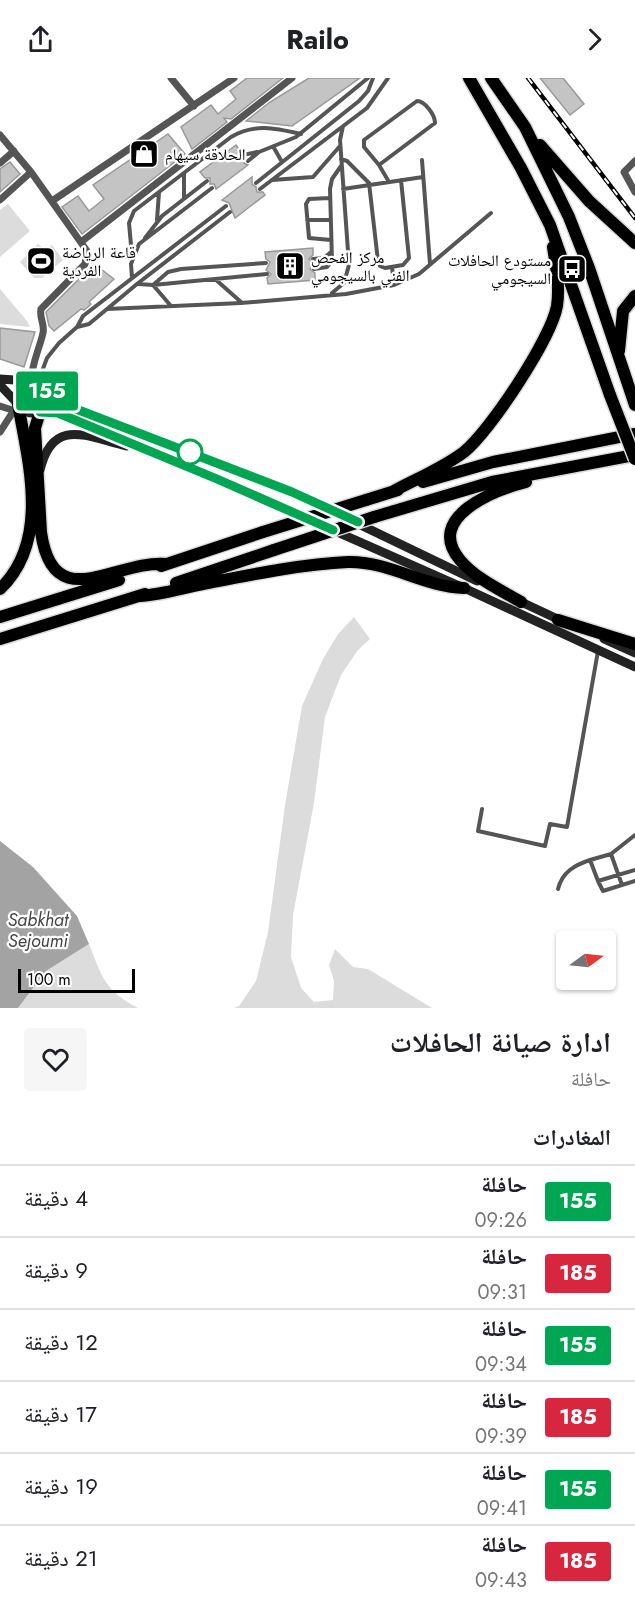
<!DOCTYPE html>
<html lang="ar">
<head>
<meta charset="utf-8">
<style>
	:root { --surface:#fff; --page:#f6f6f6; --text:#202124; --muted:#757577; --line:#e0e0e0 }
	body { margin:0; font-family:Jost,"Noto Naskh Arabic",sans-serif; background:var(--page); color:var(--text); direction:rtl; height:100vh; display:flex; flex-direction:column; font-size:22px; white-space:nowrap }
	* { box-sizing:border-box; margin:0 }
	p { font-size:20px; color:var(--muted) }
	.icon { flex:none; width:33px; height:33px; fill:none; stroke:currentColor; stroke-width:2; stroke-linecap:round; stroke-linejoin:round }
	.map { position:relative; height:930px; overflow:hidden; direction:ltr }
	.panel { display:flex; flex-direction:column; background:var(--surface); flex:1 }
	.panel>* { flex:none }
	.badge { padding:0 12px; border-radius:4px; font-size:21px; line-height:39px }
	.needle { width:39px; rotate:75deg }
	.tools { position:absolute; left:556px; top:852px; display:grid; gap:12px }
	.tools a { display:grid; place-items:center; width:60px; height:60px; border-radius:6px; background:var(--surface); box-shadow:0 2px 4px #0004; font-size:30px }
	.scale { position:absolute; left:18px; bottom:15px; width:117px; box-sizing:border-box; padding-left:6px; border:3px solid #000; border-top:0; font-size:16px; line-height:21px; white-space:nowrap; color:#000; -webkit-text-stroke:4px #fff; paint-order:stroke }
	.map>.badge { position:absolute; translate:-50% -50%; box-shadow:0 0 0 3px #fff }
	h2 { padding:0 24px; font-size:22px; line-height:54px }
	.round { display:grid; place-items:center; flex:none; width:63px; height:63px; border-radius:6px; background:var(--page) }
	.head { display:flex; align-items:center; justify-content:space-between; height:102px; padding:0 24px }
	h1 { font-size:28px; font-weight:700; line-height:45px }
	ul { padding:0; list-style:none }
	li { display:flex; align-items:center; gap:18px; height:72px; padding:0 24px; border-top:2px solid var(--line) }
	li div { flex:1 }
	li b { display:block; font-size:22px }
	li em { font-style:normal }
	li .badge { min-width:66px; font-weight:700; text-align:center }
	header { display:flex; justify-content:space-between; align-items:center; height:78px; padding:0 24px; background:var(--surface); font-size:27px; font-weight:700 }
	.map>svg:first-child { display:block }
</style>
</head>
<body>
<header><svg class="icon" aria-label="forward" viewBox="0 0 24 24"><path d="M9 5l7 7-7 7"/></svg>Railo<svg class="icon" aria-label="share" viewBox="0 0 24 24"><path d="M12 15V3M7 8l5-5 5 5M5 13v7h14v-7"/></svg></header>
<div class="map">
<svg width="635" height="930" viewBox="0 0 635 930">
	<rect width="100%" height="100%" fill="#fff"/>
	<path fill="#dcdcdc" d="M 8,126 L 30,153 L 0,179 L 0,132 Z
		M 38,166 L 46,172 L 52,167 L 63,182 L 42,200 L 34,200 L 20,184 Z
		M 0,211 L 27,243 L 30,249 L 0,246 Z
		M 354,539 L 370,561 L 358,572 L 341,597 L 325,639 L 314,725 L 293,837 L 291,879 L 301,910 L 314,924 L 333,922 L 334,903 L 329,887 L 335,871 L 353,889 L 368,891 L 432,930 L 234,930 L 239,928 L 256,903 L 268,854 L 285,727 L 302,628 L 323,581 L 338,556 Z
		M 89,866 C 102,899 105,913 138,930 L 18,930 L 46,893 Z"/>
	<path fill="#a3a3a3" d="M 0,763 L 33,789 L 77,838 L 89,866 L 46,893 L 18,930 L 0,930 Z"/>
	<path fill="#c4c4c4" stroke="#999" stroke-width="1.5" d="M 247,0 L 283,0 L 231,41 L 224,40 L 227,44 L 192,71 L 181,49 L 211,27 L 218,36 L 236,21 L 230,13 Z
		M 309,0 L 360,0 L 292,48 L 246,43 L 270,24 Z
		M 540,0 L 563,0 L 584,26 L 570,37 Z
		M 168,56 L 185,76 L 82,156 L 62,129 L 78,118 L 89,133 L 104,121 L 93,107 Z
		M 236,67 L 241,74 L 240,79 L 245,81 L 244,85 L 248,87 L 216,111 L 214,106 L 210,106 L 210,100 L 205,100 L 200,94 Z
		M 10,84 L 20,96 L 0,114 L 0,91 Z
		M 252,99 L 252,106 L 256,109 L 257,114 L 263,114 L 265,117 L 235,140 L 229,125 L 222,122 Z
		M 313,170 L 313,177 L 309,181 L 314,185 L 310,191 L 315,195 L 315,202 L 268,206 L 267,200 L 271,196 L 266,192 L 270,184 L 266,181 L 265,174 Z
		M 97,188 L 114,201 L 89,224 L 91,226 L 88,229 L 84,232 L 81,231 L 54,253 L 49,248 L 46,234 L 89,191 L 92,194 Z
		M 0,250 L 35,254 L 24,289 L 0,281 Z"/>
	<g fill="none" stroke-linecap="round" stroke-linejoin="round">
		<g stroke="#dbdbdb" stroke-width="15">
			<path id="trunk" d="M 469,0 L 521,90 L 550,147 L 610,317
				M 491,0 L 525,49 L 569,139 L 589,190 L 635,327
				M 540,67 L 589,123 L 635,165
				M 619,273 L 623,233 L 635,218
				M 40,334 L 35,350 L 41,454 C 53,540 116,481 167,486
				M 423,404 L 493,384 L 635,356
				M 392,414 C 416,401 443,390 464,374 C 490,353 551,261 557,228 C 560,208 556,189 553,169
				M 366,422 L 398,412
				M 374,439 L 492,404 L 635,377
				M 161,488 L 263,454
				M 176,505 L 274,472
				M 0,511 C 50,463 29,387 18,326
				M 140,518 C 161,517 182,510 203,506 C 249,497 302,486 348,484 C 389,483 424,509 464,510
				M 521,524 C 501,512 476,501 460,482 C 424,439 495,412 526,404
				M 0,539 L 119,502
				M 558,542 L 635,566
				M 0,561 L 145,516"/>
		</g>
		<path stroke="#555" stroke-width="4" d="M 417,23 C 425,23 435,37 435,45 L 379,87 L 364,69 L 364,62 Z
			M 274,70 L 282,84
			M 243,77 L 257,74
			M 341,81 L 347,83 L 369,105 L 378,183 L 380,188 L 385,190 L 403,187 L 409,180 L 401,102
			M 422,82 L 430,186
			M 248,83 L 259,74 L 296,59 L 368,0
			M 379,87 L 389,104
			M 184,95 L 184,120
			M 272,102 L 313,99 L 340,68
			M 256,105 L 359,23 L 368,13 L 373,0
			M 260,111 L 367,30 L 388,0
			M 343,111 L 423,99
			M 330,120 L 309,121 L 306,126 L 309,160 L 331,162
			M 157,142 L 159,114
			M 307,142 L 331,142
			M 145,160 L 162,138 L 207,103
			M 132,178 L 129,145 L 134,133 L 231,59 C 254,45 275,50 301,56
			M 313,181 L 324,180 L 331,174
			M 392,189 L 394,207
			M 314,191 L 327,189 L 332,183 L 330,111 L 332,101 L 341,88
			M 132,200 L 131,186 L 139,166 L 212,110
			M 215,201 L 241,224
			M 138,206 L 153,207 L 267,196
			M 332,215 L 344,205 L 349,187 L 340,62 L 343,48
			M 171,228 L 153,207 L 168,194 L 181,191 L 266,185
			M 107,231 L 241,225 L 346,216 L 394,207 L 419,196 L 491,135
			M 77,249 L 83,238 L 226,128
			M 38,304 L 47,280 L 59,265 L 77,249 L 89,246 L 137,206 L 230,134
			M 482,731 L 478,753 L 545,768 L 550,746 L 567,749 L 598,573
			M 611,776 L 622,807
			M 590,782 L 611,776 L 635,757
			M 598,803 L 603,813 L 635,803
			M 558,811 C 562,794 575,787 590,782 L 598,803 L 635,792"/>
		<path stroke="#555" stroke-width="7" d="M 171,0 L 194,28
			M 0,57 L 31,94 L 87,173 L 85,186 L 41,231 C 39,240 45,246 43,255 C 39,272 32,285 31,303
			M 635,83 L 624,94 L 635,114
			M 0,85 L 14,73
			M 0,122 L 31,94
			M 52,123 L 234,0
			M 81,164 L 292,0
			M 0,328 L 12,332
			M 0,354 L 18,326"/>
		<path stroke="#222" stroke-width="9" d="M 0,301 L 29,303
			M17 319a16 16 0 1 1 32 0a16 16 0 1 1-32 0Z
			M 0,307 L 17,325
			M 47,311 L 63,326 L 292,414 L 477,503
			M 40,334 L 59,335 L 217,401 L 464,510 L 635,589
			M 40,392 C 53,338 87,359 127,368
			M 517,522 L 564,544
			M 604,561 L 635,575"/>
		<use href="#trunk" stroke="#000" stroke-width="12"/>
		<g stroke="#000" stroke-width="4.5">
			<path id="rail" d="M 528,0 L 635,140"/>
		</g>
		<use href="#rail" stroke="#fff" stroke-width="2" stroke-dasharray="7" stroke-linecap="butt"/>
		<g stroke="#dbdbdb" stroke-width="15" stroke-linecap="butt">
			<path id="trunk-bridge" d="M 610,317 L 635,381
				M 263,454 L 366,422
				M 274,472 L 374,439"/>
		</g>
		<use href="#trunk-bridge" stroke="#000" stroke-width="12"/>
	</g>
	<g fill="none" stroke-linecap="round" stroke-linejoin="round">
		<g stroke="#fff" stroke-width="14">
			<path id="line" d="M 333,452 L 217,401 L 58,335 L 40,334 L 49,321 L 46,311 L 63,326 L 292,414 L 358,444"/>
		</g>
		<use href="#line" stroke="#00a651" stroke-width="9"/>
	</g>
	<defs>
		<g id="shop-square" transform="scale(1.5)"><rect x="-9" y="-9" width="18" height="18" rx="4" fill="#000" stroke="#fff"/><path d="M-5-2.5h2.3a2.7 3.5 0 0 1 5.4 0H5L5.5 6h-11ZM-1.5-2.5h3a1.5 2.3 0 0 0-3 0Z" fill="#fff"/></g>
		<g id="stadium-square" transform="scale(1.5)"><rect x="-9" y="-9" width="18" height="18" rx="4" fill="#000" stroke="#fff"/><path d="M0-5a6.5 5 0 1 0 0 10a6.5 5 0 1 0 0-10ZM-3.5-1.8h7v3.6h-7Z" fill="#fff"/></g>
		<g id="building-square" transform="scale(1.5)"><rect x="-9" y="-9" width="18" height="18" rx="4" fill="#000" stroke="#fff"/><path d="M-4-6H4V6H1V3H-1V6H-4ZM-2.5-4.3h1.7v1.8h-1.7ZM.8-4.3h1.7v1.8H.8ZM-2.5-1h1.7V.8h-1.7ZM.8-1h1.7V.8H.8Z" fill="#fff"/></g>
		<g id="bus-square" transform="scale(1.5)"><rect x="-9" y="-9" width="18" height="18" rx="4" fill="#000" stroke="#fff"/><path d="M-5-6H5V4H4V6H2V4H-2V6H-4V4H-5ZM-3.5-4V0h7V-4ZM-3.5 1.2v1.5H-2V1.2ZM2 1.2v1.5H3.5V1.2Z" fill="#fff"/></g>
	</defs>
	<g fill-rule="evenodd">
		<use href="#shop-square" x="144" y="76"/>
		<use href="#stadium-square" x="41" y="183"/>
		<use href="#building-square" x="290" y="188"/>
		<use href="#bus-square" x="572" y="191"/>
	</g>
	<circle fill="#fff" stroke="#00a651" stroke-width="3" cx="190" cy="374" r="12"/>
	<g text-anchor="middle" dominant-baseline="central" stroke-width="4.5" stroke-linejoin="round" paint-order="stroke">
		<g font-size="16" fill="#000" stroke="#fff" text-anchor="start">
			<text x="165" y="76">الحلاقة سيهام</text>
			<text x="62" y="174">قاعة الرياضة<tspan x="62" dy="18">الفردية</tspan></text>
			<text x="311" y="179">مركز الفحص<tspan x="311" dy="18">الفني بالسيجومي</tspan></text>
			<text x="551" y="182" text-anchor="end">مستودع الحافلات<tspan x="551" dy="18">السيجومي</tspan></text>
		</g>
		<g font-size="18" font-style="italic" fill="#444" stroke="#fff">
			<text x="38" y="842">Sabkhat<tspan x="38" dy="21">Sejoumi</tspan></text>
		</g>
	</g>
</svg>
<div class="tools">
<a><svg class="needle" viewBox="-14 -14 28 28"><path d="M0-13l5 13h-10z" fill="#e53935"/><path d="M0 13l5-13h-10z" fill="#757577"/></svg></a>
</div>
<div class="scale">100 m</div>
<b class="badge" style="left:47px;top:313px;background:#00a651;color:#fff">155</b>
</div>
<section class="panel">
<div class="head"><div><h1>ادارة صيانة الحافلات</h1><p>حافلة</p></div><a class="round"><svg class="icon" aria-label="heart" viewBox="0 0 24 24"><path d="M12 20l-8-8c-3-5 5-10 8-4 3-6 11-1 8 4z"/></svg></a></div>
<h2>المغادرات</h2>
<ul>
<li><span class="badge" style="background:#00a651;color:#fff">155</span><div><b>حافلة</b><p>09:26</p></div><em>4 دقيقة</em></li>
<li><span class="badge" style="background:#d7263d;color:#fff">185</span><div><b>حافلة</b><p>09:31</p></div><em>9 دقيقة</em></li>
<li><span class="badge" style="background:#00a651;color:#fff">155</span><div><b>حافلة</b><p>09:34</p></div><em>12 دقيقة</em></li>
<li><span class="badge" style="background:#d7263d;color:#fff">185</span><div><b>حافلة</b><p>09:39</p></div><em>17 دقيقة</em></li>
<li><span class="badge" style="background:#00a651;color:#fff">155</span><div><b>حافلة</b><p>09:41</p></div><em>19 دقيقة</em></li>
<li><span class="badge" style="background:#d7263d;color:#fff">185</span><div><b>حافلة</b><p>09:43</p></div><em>21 دقيقة</em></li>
</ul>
</section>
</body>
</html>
